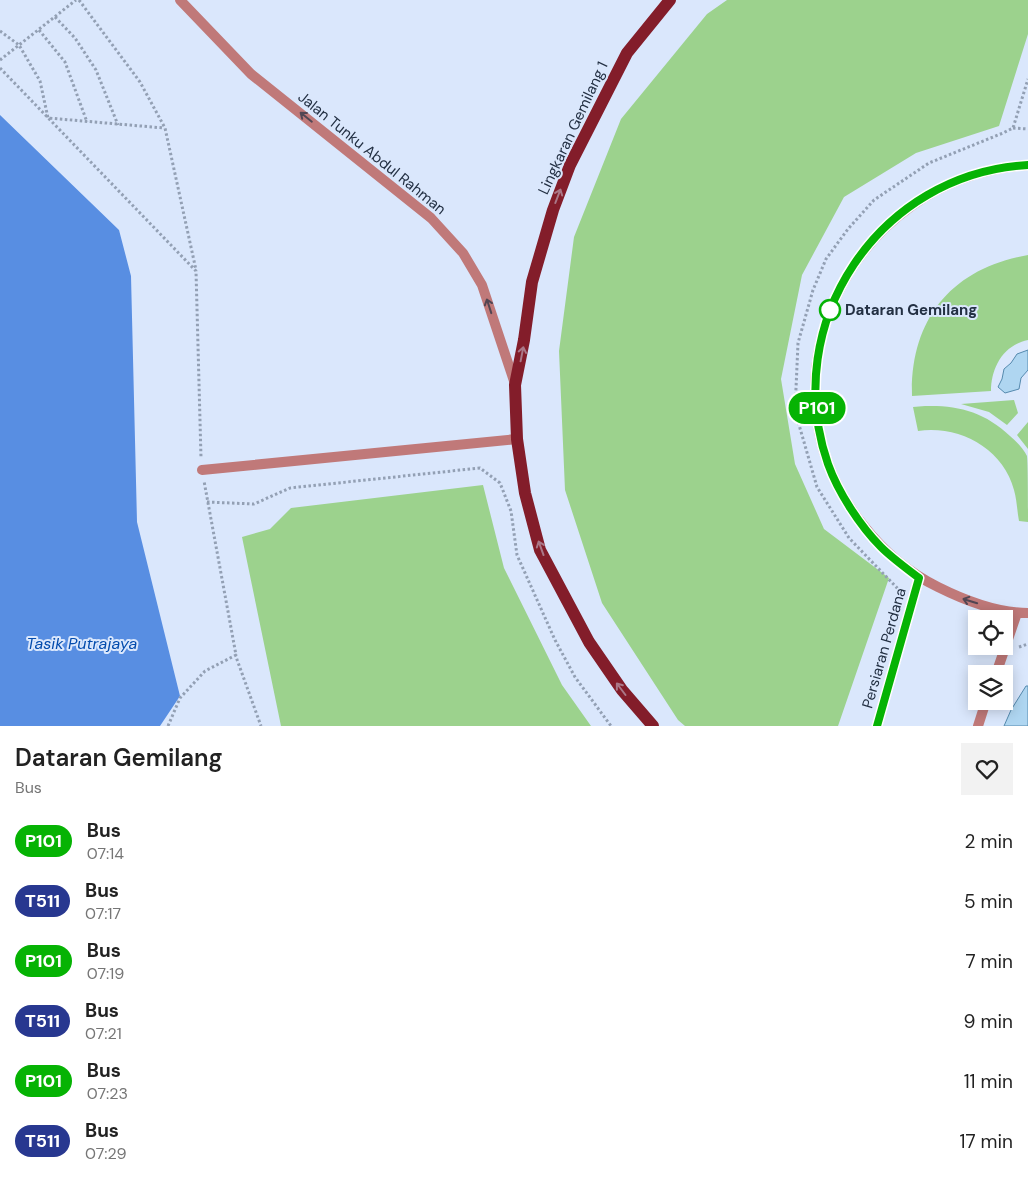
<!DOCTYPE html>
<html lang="en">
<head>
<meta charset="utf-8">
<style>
	:root { --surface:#fff; --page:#f2f2f2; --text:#222; --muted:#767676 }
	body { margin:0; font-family:"DM Sans",sans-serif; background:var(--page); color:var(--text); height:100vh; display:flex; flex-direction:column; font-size:19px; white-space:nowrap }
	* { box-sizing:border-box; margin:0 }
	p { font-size:16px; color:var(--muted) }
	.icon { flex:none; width:28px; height:28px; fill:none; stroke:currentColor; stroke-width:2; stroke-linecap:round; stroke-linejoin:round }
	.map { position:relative; height:726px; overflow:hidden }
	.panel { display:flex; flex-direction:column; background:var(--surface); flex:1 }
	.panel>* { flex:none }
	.badge { padding:0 10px; border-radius:16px; font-size:18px; line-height:32px }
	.controls { position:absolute; left:968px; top:610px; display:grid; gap:10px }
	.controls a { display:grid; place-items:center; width:45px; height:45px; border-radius:0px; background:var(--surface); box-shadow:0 2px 12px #0003; font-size:25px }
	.map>.badge { position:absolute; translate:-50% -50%; box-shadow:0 0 0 2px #fff }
	.round { display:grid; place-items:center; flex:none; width:52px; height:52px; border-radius:0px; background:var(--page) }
	.headline { display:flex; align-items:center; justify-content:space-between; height:85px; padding:0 15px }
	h1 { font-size:24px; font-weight:600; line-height:38px }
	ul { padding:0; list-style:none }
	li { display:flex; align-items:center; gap:15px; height:60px; padding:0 15px }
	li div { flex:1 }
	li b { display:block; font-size:19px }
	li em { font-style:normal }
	li .badge { min-width:55px; font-weight:700; text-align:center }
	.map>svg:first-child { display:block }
</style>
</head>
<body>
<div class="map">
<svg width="1028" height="726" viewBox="0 0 1028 726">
	<rect width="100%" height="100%" fill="#dae7fc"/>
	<path fill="#9cd28d" d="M 727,0 L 1028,0 L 1028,34 L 999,126 L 916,153 L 844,197 L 802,275 L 781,379 L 795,464 L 824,529 L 889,578 L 838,726 L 685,726 L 678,720 L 602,603 L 565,490 L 559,351 L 574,237 L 621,119 L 707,14 Z
		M 1028,255 L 1028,340 C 1003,345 991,368 991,391 L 912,396 C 910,319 952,268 1028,255 Z
		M 1014,400 L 1018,413 L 1007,425 L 989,412 L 961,404 Z
		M 925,406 C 958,405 985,412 1010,436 C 1016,441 1024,449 1027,456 C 1028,464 1028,510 1028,522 L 1019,521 C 1017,511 1017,500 1014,490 C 1003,448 959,425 918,431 L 913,407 Z
		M 1028,422 L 1028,449 L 1017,435 Z
		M 483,485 L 504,568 L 562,685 L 591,726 L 281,726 L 242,537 L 270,529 L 291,508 Z"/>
	<path fill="#588ee2" d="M 0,115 L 119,230 L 131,276 L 137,522 L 180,696 L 160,726 L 0,726 Z"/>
	<path fill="#afd6f1" stroke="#558aae" d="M 1028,350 L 1028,370 L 1021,378 L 1019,389 L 1005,393 L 998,387 L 1002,379 L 1004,369 L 1011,363 L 1017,354 Z
		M 1026,686 L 1028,686 L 1028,726 L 1004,726 L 1011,710 Z"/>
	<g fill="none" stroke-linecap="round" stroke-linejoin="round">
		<path stroke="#93a0b4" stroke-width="3" stroke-dasharray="2.5 2.5" stroke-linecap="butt" d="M 79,0 L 140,82 L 165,128 L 196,270
			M 55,17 L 75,38 L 96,70 L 118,125
			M 39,30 L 65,62 L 87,122
			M 0,31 L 19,45 L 40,81 L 48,118 L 164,128
			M 0,60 L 76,0
			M 0,68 L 196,271 L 201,458
			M 1013,128 L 1028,129
			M 207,502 L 254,504 L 290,488 L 480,468 L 500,483 L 511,511 L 517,555 L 555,640 L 575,677 L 611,726
			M 901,592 L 849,538 L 817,487 L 795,411 L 798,343 L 813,290 L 826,259 L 848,229 L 874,200 L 929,163 L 1003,133 L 1013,128 L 1028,79
			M 1019,647 L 1028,644
			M 235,654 L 261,726
			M 168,726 L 180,698 L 205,671 L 236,655 L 204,481"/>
		<path stroke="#c07979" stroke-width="10" d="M 202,470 L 517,439"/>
		<path stroke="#c07979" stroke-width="10" d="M 180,0 L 251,74 L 431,218 L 463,253 L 482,285 L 515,384
			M 1028,165 C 850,176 750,384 863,525 C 884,552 907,572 938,587 C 966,601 997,613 1028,613
			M 996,674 L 1017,613
			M 877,726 L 919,578
			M 978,726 L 986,701"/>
		<path stroke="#831d2a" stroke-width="12" d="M 653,726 L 622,690 L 589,642 L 540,550 L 525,493 L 517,439 L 515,385 L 524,340 L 532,282 L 553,210 L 570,165 L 627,53 L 670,0"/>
	</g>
	<defs><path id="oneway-shaft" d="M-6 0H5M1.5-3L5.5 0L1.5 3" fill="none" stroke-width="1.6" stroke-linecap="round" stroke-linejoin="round" transform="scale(1.25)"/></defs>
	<g stroke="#524653">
		<use href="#oneway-shaft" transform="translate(306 117) rotate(-141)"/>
		<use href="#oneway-shaft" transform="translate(489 306) rotate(-108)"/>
		<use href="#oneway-shaft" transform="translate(970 601) rotate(-163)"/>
	</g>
	<g stroke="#aa7888">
		<use href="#oneway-shaft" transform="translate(558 196) rotate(-69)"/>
		<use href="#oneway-shaft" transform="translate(522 354) rotate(-79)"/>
		<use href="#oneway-shaft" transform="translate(541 548) rotate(-110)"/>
		<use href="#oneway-shaft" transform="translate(621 689) rotate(-127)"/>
	</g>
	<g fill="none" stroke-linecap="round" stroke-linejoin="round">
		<g stroke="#fff" stroke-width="11">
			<path id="line" d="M 877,726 L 919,578 C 906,568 892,558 881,547 C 860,526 838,492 828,464 C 779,323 879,173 1028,165"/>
		</g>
		<use href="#line" stroke="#06b304" stroke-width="8"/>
	</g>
	<circle fill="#fff" stroke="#06b304" stroke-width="2.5" cx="830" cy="310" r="10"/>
	<g text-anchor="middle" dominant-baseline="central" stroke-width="4" stroke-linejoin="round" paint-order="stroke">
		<g font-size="15" fill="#233043" stroke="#dae7fc">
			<text transform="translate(573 128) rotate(-65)">Lingkaran Gemilang 1</text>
			<text transform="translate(372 153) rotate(39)">Jalan Tunku Abdul Rahman</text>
			<text transform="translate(884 648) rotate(-74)">Persiaran Perdana</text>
		</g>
		<g font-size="15" font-weight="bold" fill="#233043" stroke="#dae7fc" text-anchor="start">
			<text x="845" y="310">Dataran Gemilang</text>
		</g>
		<g font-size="16" font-style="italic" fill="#024bad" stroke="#dae7fc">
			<text x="82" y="643">Tasik Putrajaya</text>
		</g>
	</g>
</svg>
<div class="controls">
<a><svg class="icon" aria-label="locate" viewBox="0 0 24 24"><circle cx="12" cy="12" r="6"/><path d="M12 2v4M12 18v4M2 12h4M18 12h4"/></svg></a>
<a><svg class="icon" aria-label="layers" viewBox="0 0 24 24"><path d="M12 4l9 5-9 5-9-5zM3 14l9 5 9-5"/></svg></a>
</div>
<b class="badge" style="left:817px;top:408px;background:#06b304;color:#fff">P101</b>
</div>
<section class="panel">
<div class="headline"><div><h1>Dataran Gemilang</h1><p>Bus</p></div><a class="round"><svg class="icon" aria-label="heart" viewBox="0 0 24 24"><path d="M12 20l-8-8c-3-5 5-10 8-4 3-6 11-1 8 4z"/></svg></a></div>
<ul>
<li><span class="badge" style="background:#06b304;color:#fff">P101</span><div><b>Bus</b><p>07:14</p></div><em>2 min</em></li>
<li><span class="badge" style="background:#283890;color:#fff">T511</span><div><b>Bus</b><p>07:17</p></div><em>5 min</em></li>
<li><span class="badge" style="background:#06b304;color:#fff">P101</span><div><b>Bus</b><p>07:19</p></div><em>7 min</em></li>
<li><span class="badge" style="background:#283890;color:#fff">T511</span><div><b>Bus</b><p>07:21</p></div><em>9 min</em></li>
<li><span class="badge" style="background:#06b304;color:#fff">P101</span><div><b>Bus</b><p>07:23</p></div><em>11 min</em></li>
<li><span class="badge" style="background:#283890;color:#fff">T511</span><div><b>Bus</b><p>07:29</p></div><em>17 min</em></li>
</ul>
</section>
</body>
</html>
